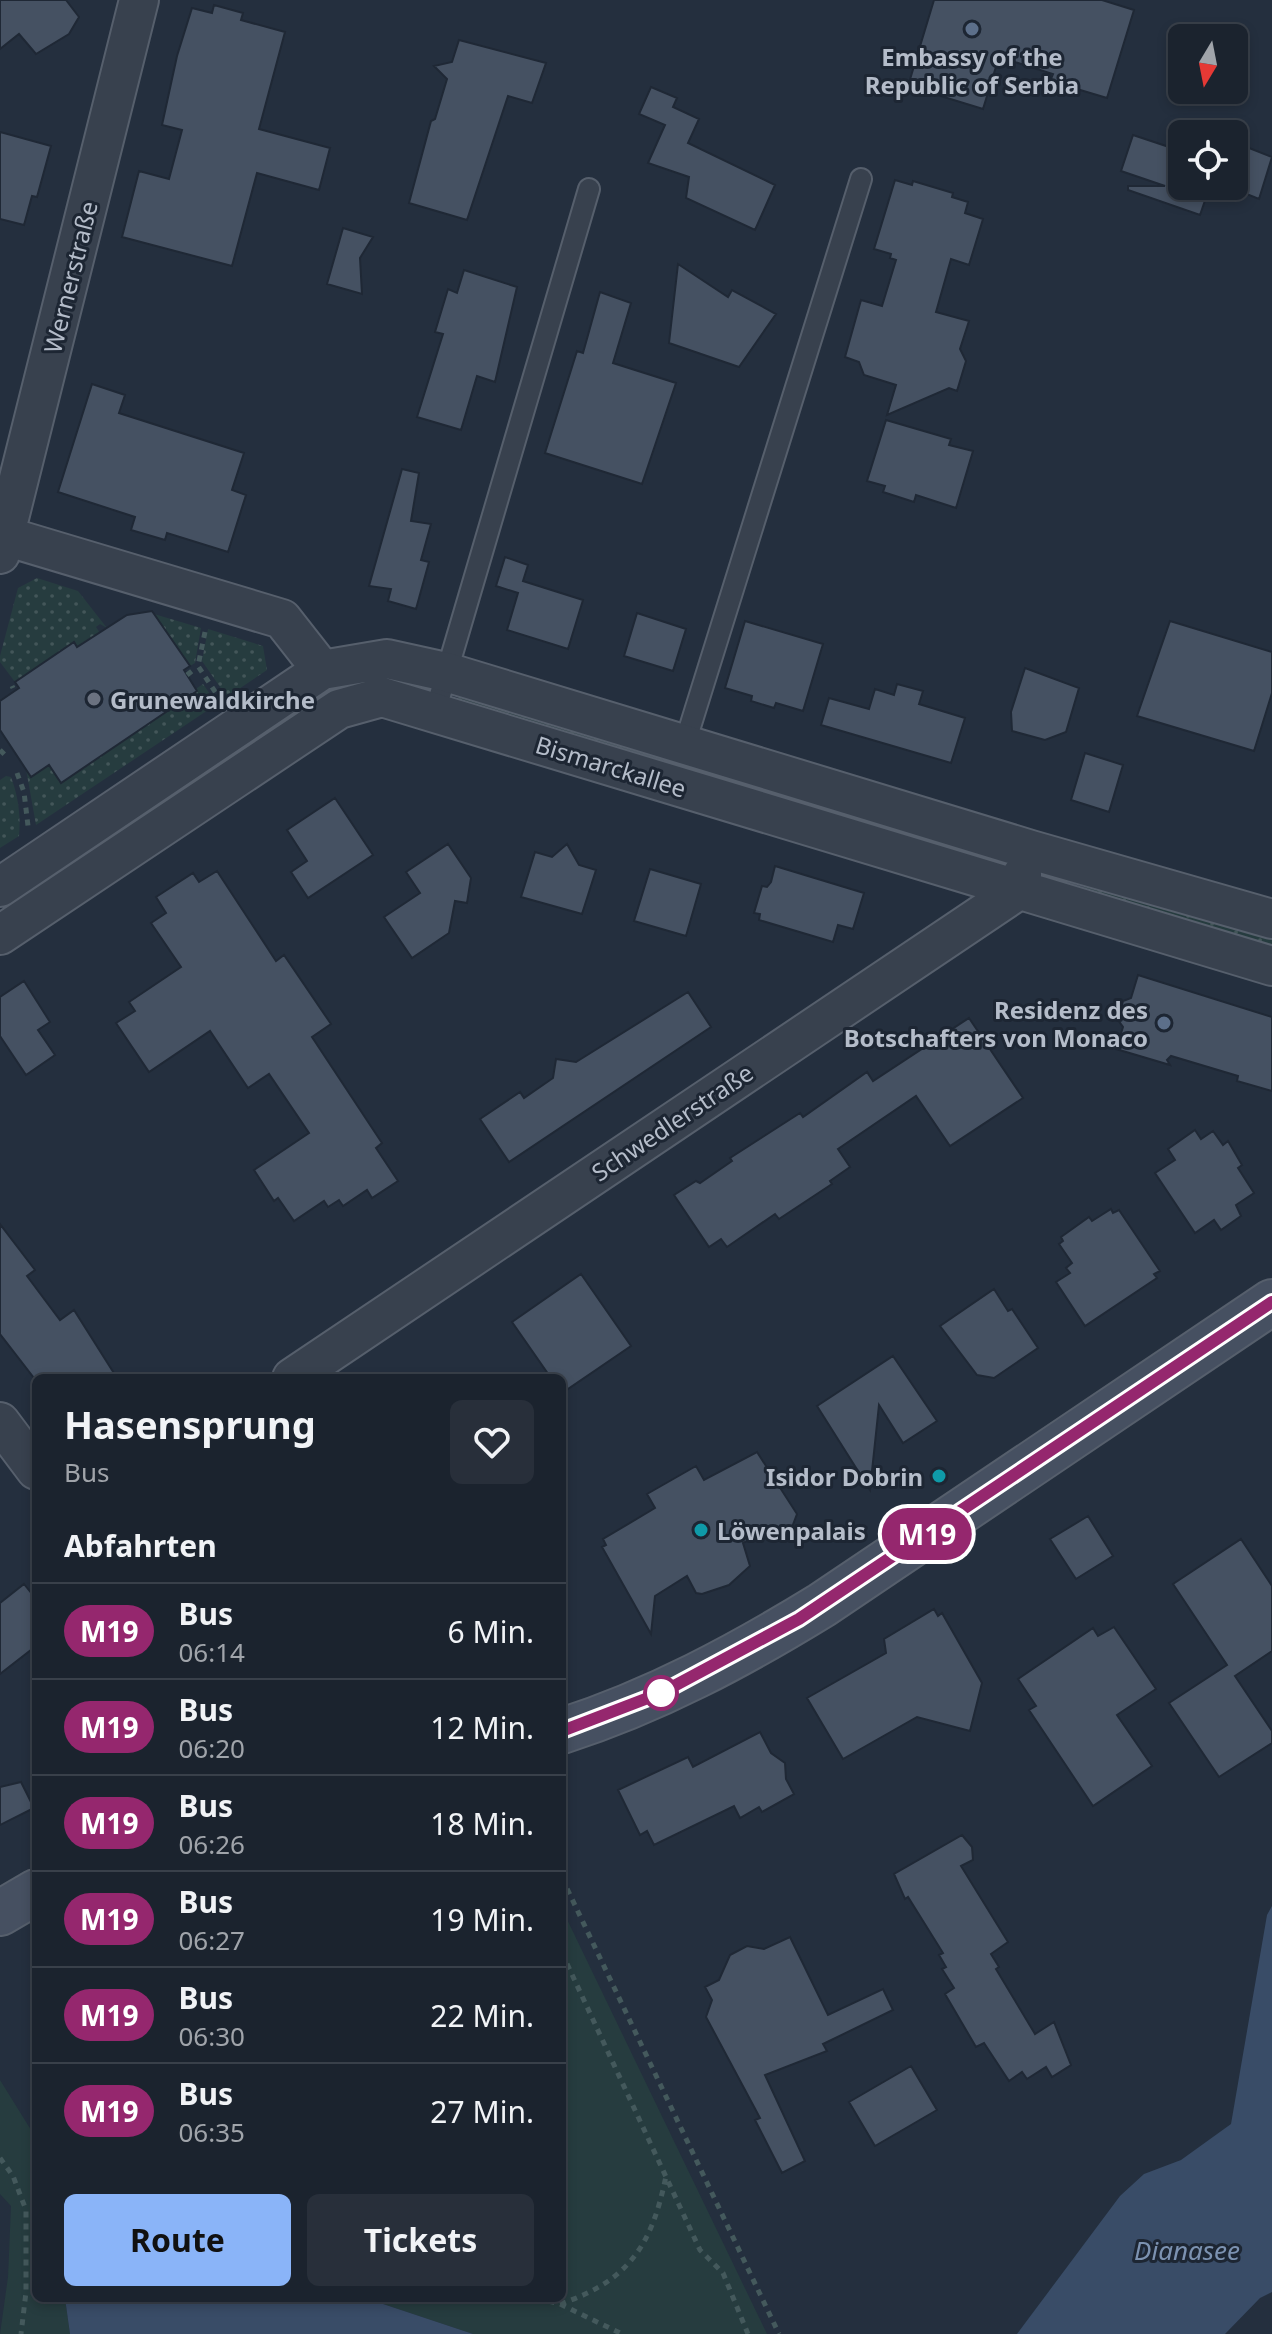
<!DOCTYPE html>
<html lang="de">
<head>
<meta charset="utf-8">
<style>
	:root { --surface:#1b232e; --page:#282f3a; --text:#f1f3f6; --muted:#a0a4aa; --line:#39404a; --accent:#8ab4f8 }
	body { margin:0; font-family:"Noto Sans",sans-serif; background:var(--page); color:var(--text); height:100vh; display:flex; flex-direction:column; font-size:30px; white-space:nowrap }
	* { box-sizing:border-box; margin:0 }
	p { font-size:26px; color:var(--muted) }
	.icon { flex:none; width:44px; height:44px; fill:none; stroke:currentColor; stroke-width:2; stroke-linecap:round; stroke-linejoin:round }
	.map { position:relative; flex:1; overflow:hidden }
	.sheet { position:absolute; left:32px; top:1374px; width:534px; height:928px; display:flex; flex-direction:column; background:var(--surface); border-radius:12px; box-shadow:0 4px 12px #0003,0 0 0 2px var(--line) }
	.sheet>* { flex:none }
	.badge { padding:0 16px; border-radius:26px; font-size:28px; line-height:52px }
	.needle { width:52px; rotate:190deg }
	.controls { position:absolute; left:1168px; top:24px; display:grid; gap:16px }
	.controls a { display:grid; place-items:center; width:80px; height:80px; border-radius:12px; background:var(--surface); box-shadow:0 4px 12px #0003,0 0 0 2px var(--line); font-size:40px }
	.map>.badge { position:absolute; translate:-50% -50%; box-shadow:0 0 0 4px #fff }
	h2 { padding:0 32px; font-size:30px; line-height:72px }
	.round { display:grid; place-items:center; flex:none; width:84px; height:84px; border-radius:12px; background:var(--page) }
	.headline { display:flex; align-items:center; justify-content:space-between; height:136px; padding:0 32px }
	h1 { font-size:38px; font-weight:700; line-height:60px }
	.primary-button { display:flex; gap:16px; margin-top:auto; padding:16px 32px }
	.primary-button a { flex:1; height:92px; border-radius:12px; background:var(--accent); color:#111; font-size:32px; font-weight:700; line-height:92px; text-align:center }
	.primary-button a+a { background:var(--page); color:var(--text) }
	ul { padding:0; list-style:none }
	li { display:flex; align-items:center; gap:24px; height:96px; padding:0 32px; border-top:2px solid var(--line) }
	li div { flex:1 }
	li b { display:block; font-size:30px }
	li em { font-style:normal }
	li .badge { min-width:88px; font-weight:700; text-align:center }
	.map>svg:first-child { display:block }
</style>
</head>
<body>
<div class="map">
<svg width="1272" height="2334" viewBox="0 0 1272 2334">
	<defs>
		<pattern id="grass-dots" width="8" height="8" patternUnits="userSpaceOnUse" patternTransform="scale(2)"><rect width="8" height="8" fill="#263c3f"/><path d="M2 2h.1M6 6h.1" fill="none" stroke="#435659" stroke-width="1.8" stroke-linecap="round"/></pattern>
	</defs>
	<rect width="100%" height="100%" fill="#242f3e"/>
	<path fill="url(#grass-dots)" d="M 37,578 L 78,591 L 107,628 L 100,624 L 96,627 L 100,633 L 78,648 L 74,642 L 15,682 L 0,662 L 0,656 L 18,588 Z
		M 154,614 L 201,628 L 195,663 L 190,666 Z
		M 208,629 L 263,646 L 267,670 L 227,697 L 202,661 Z
		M 385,677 L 426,681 L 423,691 L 390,686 L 87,861 L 78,848 L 314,693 L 344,683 Z
		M 203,684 L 217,704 L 36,825 L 26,769 L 32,777 L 49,765 L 61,782 Z
		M 460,692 L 665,750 L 661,765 L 456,703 Z
		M 701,761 L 972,842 L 967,858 L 697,777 Z
		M 6,776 L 11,777 C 18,796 21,815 19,836 L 0,848 L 0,780 Z
		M 1086,885 L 1272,932 L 1272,949 L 1081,890 Z"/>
	<path fill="#263c3f" d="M 562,1909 L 767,2334 L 473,2334 L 365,2298 L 562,2298 Z
		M 0,2080 L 36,2138 L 36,2233 L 33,2236 L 36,2298 L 65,2298 L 70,2334 L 0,2334 L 8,2277 L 11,2206 L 0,2194 Z"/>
	<path fill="#394c67" d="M 1272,1906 L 1272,2292 L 1260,2298 L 1225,2334 L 1017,2334 L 1120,2196 L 1144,2174 L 1181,2160 L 1231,2124 L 1267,1915 Z
		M 65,2298 L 365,2298 L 473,2334 L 70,2334 Z"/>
	<path fill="#455162" stroke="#1f2835" stroke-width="2" d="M 0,0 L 66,0 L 79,17 L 69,34 L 36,54 L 19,34 L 0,49 Z
		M 934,0 L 1102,0 L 1134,10 L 1107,98 L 1050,81 L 1053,74 L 999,57 L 983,109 L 908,86 Z
		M 214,5 L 243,13 L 241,20 L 285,32 L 259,129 L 330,148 L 319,190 L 257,173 L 232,266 L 122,237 L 139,171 L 169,179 L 182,130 L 162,125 L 177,56 L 192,8 L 212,13 Z
		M 459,40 L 546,63 L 532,103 L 508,96 L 467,220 L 409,203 L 431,121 L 435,119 L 447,79 L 434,66 L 452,62 Z
		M 651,87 L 677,98 L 673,107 L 699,119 L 688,143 L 775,185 L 755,230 L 686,198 L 689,177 L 648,163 L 665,125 L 639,114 Z
		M 0,132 L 51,146 L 37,197 L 32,196 L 24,225 L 0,219 Z
		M 1133,135 L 1181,151 L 1169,186 L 1210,186 L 1200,215 L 1128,190 L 1128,186 L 1165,186 L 1121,171 Z
		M 1234,142 L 1272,157 L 1259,199 L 1234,189 Z
		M 895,180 L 912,185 L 913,181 L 953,193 L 952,197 L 968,202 L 965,213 L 983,219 L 969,265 L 951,259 L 936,312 L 969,321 L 960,349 L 966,361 L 957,391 L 949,388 L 887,415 L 896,385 L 864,375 L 859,362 L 845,357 L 861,300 L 882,306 L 896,260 L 890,258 L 891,254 L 874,249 Z
		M 343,228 L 373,237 L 360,258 L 362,294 L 327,284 Z
		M 678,264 L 728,297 L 732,290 L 776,314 L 739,367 L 669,343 Z
		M 464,270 L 517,287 L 495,382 L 477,376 L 461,430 L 417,417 L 443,334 L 435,332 L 448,289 L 457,293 Z
		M 600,292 L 631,303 L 613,363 L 676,383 L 642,484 L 545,453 L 577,351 L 583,353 Z
		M 92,384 L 125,395 L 119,413 L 244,453 L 232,490 L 246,495 L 228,552 L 167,533 L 165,540 L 131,530 L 135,517 L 58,492 Z
		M 886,420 L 951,439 L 949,445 L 973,451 L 956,508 L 916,495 L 914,502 L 883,492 L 885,486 L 867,481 Z
		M 402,469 L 419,473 L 411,521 L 431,524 L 421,560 L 429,562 L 416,609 L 388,601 L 391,589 L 369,586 Z
		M 505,557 L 528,565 L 523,581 L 583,600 L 568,649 L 507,630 L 518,593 L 496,586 Z
		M 152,611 L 190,666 L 184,670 L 197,691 L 61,783 L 49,765 L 31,777 L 0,730 L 0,701 L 19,688 L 15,682 L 74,642 L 77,647 L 127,615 Z
		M 637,613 L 686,629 L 673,671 L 624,656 Z
		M 745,621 L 823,644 L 803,711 L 776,703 L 774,708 L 751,701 L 752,696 L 725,688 Z
		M 1170,621 L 1272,652 L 1272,693 L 1254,751 L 1137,716 Z
		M 1025,668 L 1079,688 L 1066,732 L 1045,740 L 1012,731 L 1011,712 Z
		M 897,684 L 923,691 L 919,704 L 965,718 L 951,763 L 821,725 L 829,698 L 869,709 L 875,689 L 894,695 Z
		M 1085,753 L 1123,765 L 1109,812 L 1071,800 Z
		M 335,798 L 373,855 L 308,898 L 291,872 L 307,861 L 287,830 Z
		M 448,844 L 471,878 L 467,903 L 455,901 L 449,933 L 412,958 L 384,917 L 420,893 L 406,872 Z
		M 567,844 L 579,865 L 596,870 L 582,914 L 521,897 L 535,852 L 552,857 Z
		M 775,866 L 864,893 L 853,929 L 838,925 L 833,942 L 759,920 L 760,914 L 754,913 L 762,886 L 767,887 L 771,882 Z
		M 650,869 L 701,884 L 686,936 L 634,921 Z
		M 217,871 L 276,961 L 284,955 L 331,1024 L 312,1037 L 382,1143 L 376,1148 L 398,1181 L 372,1198 L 367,1190 L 343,1206 L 339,1200 L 328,1207 L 324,1201 L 294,1221 L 278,1198 L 274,1201 L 254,1170 L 309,1133 L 269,1074 L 248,1088 L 210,1031 L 149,1072 L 116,1023 L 135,1011 L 129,1002 L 181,967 L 151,923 L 166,913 L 156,897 L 193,873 L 199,882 Z
		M 1138,975 L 1272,1017 L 1272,1091 L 1237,1081 L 1238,1076 L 1171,1056 L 1167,1060 L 1170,1065 L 1116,1049 L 1123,1027 L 1118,1020 L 1123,1001 L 1131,998 Z
		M 24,981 L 50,1022 L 38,1030 L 55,1055 L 26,1075 L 0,1036 L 0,997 Z
		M 688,992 L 711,1027 L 509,1162 L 480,1119 L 520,1092 L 524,1098 L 553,1078 L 556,1059 L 576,1062 Z
		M 969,1018 L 1023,1098 L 950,1146 L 916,1096 L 838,1149 L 850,1167 L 830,1181 L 832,1184 L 779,1219 L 775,1214 L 727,1247 L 721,1239 L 709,1247 L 674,1195 L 696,1181 L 700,1183 L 732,1161 L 730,1158 L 800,1113 L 803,1117 L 867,1072 L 873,1081 Z
		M 1195,1130 L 1201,1139 L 1213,1131 L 1223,1145 L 1228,1141 L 1242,1165 L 1238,1168 L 1254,1193 L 1236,1205 L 1241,1216 L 1221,1230 L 1214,1220 L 1195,1233 L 1155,1173 L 1175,1160 L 1168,1149 Z
		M 1111,1209 L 1113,1213 L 1119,1210 L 1160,1271 L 1154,1274 L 1157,1278 L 1085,1326 L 1056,1282 L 1070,1273 L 1066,1268 L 1072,1263 L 1059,1244 L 1063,1241 L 1061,1237 L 1089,1217 L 1092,1221 Z
		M 0,1224 L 35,1270 L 27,1276 L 60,1320 L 74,1310 L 117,1378 L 34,1378 L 0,1334 Z
		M 581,1274 L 631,1346 L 562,1393 L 562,1378 L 551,1378 L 512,1322 Z
		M 994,1289 L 1008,1311 L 1012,1309 L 1038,1348 L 994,1378 L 977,1375 L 940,1326 Z
		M 893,1356 L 937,1421 L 903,1443 L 879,1405 L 870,1490 L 817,1406 Z
		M 757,1452 L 797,1514 L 791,1530 L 774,1527 L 743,1543 L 750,1566 L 729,1585 L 702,1594 L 696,1593 L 687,1576 L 655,1596 L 651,1634 L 602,1547 L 606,1545 L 603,1539 L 655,1508 L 647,1494 L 696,1466 L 704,1480 Z
		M 1088,1516 L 1113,1556 L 1076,1579 L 1050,1539 Z
		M 1241,1539 L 1272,1586 L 1272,1651 L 1235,1676 L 1272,1731 L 1272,1743 L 1219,1777 L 1169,1703 L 1227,1665 L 1173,1584 Z
		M 24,1584 L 36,1599 L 36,1646 L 0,1674 L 0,1603 Z
		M 934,1609 L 938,1616 L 942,1613 L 982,1683 L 970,1731 L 917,1717 L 843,1759 L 807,1698 L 886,1653 L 884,1639 Z
		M 1114,1627 L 1156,1689 L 1117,1715 L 1152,1766 L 1093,1806 L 1029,1710 L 1036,1706 L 1018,1679 L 1093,1628 L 1098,1636 Z
		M 760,1732 L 771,1753 L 785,1763 L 786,1779 L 794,1794 L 762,1812 L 759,1807 L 740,1818 L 734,1806 L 654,1845 L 647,1831 L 640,1835 L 618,1790 L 688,1757 L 693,1767 Z
		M 21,1782 L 34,1808 L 0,1825 L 0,1787 Z
		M 962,1835 L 972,1847 L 973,1860 L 961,1866 L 1008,1942 L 991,1954 L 999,1967 L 996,1969 L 1035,2034 L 1054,2022 L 1071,2065 L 1052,2077 L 1046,2067 L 1027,2079 L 1022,2072 L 1009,2081 L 984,2043 L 976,2047 L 945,1994 L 954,1988 L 942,1969 L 946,1967 L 939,1955 L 943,1953 L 908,1897 L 905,1899 L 894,1874 Z
		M 790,1937 L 828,2015 L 883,1989 L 893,2010 L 823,2044 L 827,2051 L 765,2075 L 805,2161 L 782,2173 L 755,2120 L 760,2118 L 706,2017 L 712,2000 L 705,1987 L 719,1980 L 730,1955 L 747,1946 L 764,1949 Z
		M 911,2066 L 937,2110 L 875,2146 L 849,2102 Z"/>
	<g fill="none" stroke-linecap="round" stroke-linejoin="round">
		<g stroke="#565f6c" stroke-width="24">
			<path id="lane" d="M 435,712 L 589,189
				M 685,743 L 861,179"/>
		</g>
		<g stroke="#565f6c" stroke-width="42">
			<path id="street" d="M 5,536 L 282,619 L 322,670
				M 0,554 L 139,0
				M 0,887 L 322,670 L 387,659 L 446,672 L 1031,850 L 1272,919
				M 0,935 L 339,709 L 382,697 L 1272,966
				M 292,1378 L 1017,891 L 1022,875
				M 0,1422 L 36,1470"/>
		</g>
		<g stroke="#565f6c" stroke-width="48">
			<path id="secondary" d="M 562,1731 C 655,1701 739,1656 822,1605 L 1272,1302
				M 0,1913 L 36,1892"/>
		</g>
		<path stroke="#44595c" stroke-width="5" stroke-dasharray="6 6" stroke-linecap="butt" d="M 205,632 L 198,666 L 220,699
			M 187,675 L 192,671
			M 12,686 L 13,688
			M 0,750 L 6,756
			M 17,773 L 24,792 L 28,826
			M 562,1878 L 779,2334
			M 562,1953 L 700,2250 L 723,2273 L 748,2334
			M 0,2158 L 13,2176 L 26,2210 L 26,2292 L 21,2334
			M 537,2298 L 560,2304 L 622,2334
			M 560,2304 C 629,2281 652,2245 666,2176"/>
		<use href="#lane" stroke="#38414e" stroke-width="20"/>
		<use href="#street" stroke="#38414e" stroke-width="38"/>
		<use href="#secondary" stroke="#465061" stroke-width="44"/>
	</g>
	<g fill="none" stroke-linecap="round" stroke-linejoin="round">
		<g stroke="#fff" stroke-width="18">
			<path id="line" d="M 562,1731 L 661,1693 L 799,1619 L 1272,1302"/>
		</g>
		<use href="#line" stroke="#95276e" stroke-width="12"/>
	</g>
	<g fill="#5c6f8a" stroke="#1d2633" stroke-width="3">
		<circle cx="972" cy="29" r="8"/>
		<circle cx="1164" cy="1023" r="8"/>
	</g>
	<circle fill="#6b7280" stroke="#1d2633" stroke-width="3" cx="94" cy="699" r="8"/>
	<g fill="#0f9aa8" stroke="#1d2633" stroke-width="3">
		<circle cx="939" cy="1476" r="8"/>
		<circle cx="701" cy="1530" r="8"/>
	</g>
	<circle fill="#fff" stroke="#95276e" stroke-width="4" cx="661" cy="1693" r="16"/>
	<g text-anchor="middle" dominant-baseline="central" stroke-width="6" stroke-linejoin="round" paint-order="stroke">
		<g font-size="24" font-weight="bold" fill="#b4bcc9" stroke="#1d2633" text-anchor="start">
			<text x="972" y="56" text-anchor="middle">Embassy of the<tspan x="972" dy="28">Republic of Serbia</tspan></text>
			<text x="110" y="699">Grunewaldkirche</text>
			<text x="1148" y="1009" text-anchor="end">Residenz des<tspan x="1148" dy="28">Botschafters von Monaco</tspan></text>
			<text x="923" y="1476" text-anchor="end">Isidor Dobrin</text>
			<text x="717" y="1530">Löwenpalais</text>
		</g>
		<g font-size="24" fill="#b4bcc9" stroke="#1d2633">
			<text transform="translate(70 277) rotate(-76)">Wernerstraße</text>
			<text transform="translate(611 766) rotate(17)">Bismarckallee</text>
			<text transform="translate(672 1122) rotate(-34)">Schwedlerstraße</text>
		</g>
		<g font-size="26" font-style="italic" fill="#7c92b1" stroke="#1d2633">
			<text x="1187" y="2250">Dianasee</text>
		</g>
	</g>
</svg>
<div class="controls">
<a><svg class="needle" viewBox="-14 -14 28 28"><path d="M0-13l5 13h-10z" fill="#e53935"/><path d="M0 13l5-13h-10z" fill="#a0a4aa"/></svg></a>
<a><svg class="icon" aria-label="locate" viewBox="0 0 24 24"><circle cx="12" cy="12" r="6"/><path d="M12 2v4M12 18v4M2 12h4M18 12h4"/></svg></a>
</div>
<b class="badge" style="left:927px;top:1534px;background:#95276e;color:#fff">M19</b>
<section class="sheet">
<div class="headline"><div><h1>Hasensprung</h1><p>Bus</p></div><a class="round"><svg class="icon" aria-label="heart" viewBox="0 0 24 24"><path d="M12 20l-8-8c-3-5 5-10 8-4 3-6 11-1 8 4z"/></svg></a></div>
<h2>Abfahrten</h2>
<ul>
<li><span class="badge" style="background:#95276e;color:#fff">M19</span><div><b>Bus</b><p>06:14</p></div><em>6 Min.</em></li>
<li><span class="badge" style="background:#95276e;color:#fff">M19</span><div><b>Bus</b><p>06:20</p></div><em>12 Min.</em></li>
<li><span class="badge" style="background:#95276e;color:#fff">M19</span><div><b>Bus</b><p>06:26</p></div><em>18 Min.</em></li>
<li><span class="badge" style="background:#95276e;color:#fff">M19</span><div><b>Bus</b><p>06:27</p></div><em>19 Min.</em></li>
<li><span class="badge" style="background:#95276e;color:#fff">M19</span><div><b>Bus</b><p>06:30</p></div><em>22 Min.</em></li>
<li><span class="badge" style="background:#95276e;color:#fff">M19</span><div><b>Bus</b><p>06:35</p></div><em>27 Min.</em></li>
</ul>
<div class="primary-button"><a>Route</a><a>Tickets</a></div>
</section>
</div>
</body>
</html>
